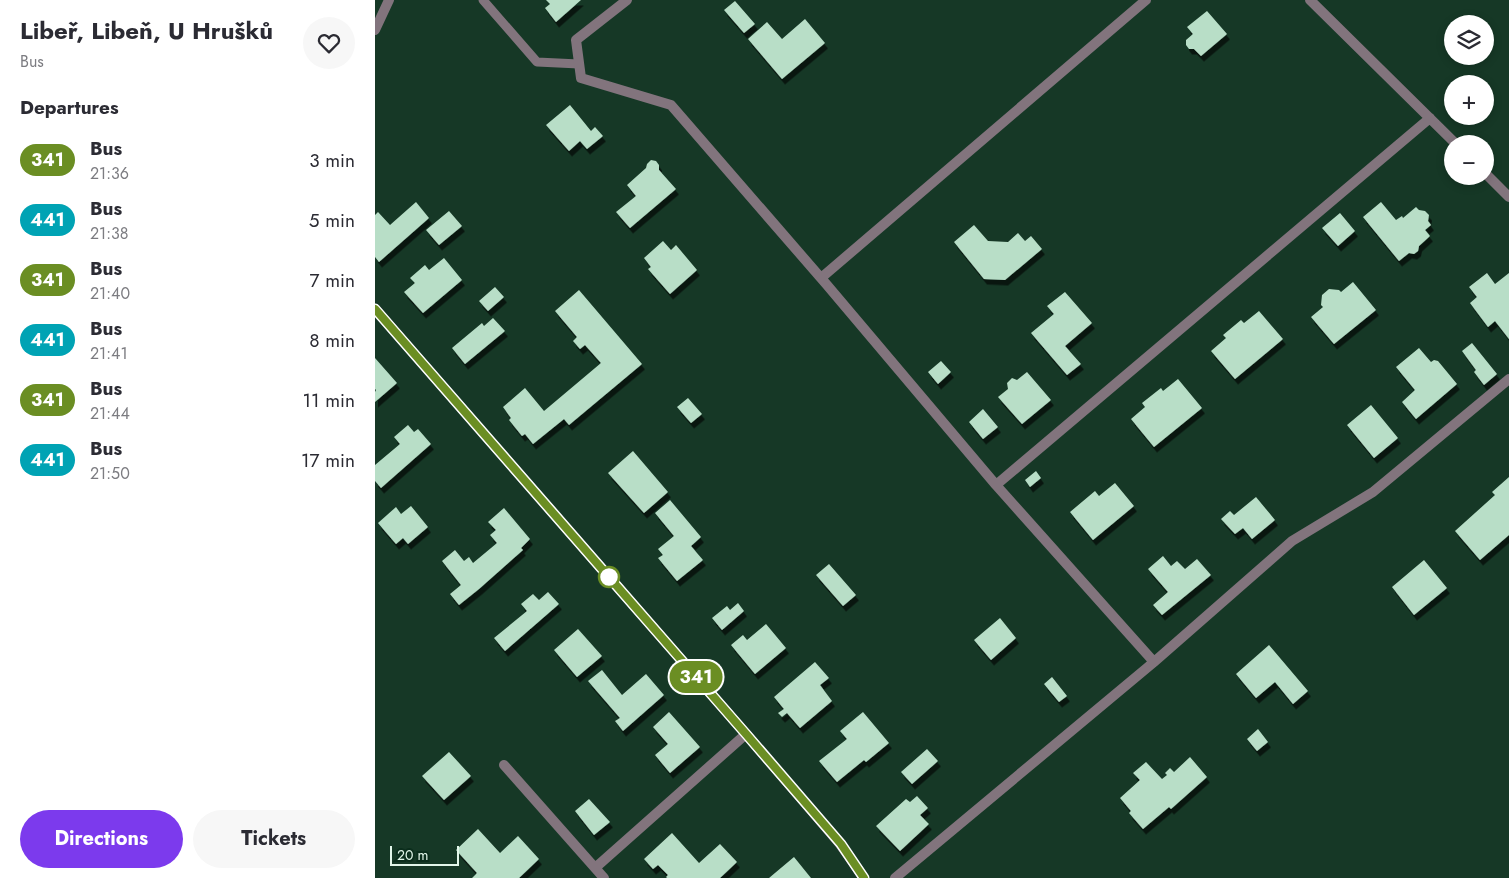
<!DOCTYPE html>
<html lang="en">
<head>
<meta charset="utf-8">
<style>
	:root { --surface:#fff; --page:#f7f7f7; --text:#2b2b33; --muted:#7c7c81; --accent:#7c3aed }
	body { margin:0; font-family:Jost,sans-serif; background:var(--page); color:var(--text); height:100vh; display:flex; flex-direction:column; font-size:19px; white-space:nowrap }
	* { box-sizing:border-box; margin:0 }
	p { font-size:16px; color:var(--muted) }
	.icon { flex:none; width:28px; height:28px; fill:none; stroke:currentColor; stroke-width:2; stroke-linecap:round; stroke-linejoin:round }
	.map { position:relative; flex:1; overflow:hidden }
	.drawer { display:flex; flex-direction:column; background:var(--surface); width:375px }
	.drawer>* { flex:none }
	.badge { padding:0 10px; border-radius:16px; font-size:18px; line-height:32px }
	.buttons { position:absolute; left:1069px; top:15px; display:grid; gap:10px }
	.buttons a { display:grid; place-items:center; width:50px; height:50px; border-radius:50%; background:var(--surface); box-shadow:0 2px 8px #0003; font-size:25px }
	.scale { position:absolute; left:15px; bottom:12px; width:69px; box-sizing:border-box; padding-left:5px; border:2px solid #e3f6ea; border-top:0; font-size:14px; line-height:18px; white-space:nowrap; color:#e3f6ea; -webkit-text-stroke:4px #0b2d1c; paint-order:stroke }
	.map>.badge { position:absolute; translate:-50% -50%; box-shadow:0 0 0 2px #fff }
	h2 { padding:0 20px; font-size:19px; line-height:45px }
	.round { display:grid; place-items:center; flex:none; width:52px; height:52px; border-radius:26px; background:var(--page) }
	.headline { display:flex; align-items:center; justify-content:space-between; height:85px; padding:0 20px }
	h1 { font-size:24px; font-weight:700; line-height:38px }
	.action { display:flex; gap:10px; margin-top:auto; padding:10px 20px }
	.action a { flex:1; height:58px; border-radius:30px; background:var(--accent); color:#fff; font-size:20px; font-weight:700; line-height:58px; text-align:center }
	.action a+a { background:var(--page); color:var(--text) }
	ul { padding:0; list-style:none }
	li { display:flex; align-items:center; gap:15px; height:60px; padding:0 20px }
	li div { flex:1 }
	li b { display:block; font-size:19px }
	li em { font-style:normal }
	li .badge { min-width:55px; font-weight:700; text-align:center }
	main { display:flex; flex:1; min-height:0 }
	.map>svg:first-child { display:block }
</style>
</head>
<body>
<main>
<section class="drawer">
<div class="headline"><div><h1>Libeř, Libeň, U Hrušků</h1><p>Bus</p></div><a class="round"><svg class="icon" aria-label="heart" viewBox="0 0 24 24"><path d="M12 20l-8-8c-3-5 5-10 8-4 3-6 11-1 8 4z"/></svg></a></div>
<h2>Departures</h2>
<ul>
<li><span class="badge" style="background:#6b8e23;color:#fff">341</span><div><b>Bus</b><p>21:36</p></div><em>3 min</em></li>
<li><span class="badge" style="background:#00a3b4;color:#fff">441</span><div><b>Bus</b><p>21:38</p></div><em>5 min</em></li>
<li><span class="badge" style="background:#6b8e23;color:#fff">341</span><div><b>Bus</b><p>21:40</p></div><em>7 min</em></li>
<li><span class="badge" style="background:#00a3b4;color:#fff">441</span><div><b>Bus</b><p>21:41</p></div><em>8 min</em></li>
<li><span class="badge" style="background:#6b8e23;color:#fff">341</span><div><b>Bus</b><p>21:44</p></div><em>11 min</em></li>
<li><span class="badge" style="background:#00a3b4;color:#fff">441</span><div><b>Bus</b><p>21:50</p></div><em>17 min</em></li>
</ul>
<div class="action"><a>Directions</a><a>Tickets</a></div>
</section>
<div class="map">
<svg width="1134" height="878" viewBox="0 0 1134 878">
	<defs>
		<filter id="shadow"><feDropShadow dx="3" dy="5.5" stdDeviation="0" flood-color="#0009"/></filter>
	</defs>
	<rect width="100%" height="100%" fill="#163826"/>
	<path fill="#b8dec7" filter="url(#shadow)" d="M 171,0 L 206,0 L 181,22 L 170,8 L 175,4 Z
		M 360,1 L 380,24 L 369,33 L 349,10 Z
		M 832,11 L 852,34 L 826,56 L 819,49 L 814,49 L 811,45 L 811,40 L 818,34 L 812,27 Z
		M 430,19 L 450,43 L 407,79 L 373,39 L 392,22 L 407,39 Z
		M 195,105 L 216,131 L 220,127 L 228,136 L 212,149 L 205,141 L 194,151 L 171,125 Z
		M 276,160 L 281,161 L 284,165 L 284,170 L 301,189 L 255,228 L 241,212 L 261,196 L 252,185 L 271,168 L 272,164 Z
		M 41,202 L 54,218 L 4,262 L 0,257 L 0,215 L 3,212 L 15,225 Z
		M 1006,202 L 1021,220 L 1027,216 L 1028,218 L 1041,207 L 1044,210 L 1050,211 L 1054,215 L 1053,221 L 1056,225 L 1050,230 L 1055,236 L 1044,246 L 1043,251 L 1039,254 L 1034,253 L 1024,261 L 988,217 Z
		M 74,211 L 87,226 L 64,245 L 51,230 Z
		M 965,213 L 980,231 L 963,246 L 947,228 Z
		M 599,225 L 613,241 L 633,242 L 643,233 L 650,241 L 656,236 L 667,249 L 630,280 L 609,279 L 579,242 Z
		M 288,241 L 296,250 L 301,245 L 322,270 L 295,294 L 273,269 L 276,267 L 269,258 Z
		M 69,258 L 87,280 L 48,313 L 29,292 L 40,283 L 35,278 L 50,265 L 54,270 Z
		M 1112,273 L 1120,284 L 1134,273 L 1134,339 L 1120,321 L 1113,327 L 1095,303 L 1102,297 L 1094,287 Z
		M 978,282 L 1001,310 L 959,344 L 936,317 L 948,307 L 946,305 L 947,295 L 954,289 L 964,290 L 966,292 Z
		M 120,287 L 129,297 L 113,311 L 104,301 Z
		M 204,290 L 267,364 L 194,425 L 189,419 L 158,444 L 150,434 L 147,436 L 134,420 L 136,418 L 128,407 L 150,388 L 169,411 L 226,363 L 210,345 L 205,349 L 198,341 L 202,337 L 180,311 Z
		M 690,292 L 717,323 L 690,346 L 706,364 L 692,375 L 656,333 L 679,314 L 672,306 Z
		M 884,311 L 908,339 L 860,379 L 836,351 L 851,338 L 848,335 L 866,320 L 869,323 Z
		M 118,318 L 130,331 L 90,364 L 77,348 L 107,323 L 109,326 Z
		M 1097,343 L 1122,374 L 1109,385 L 1099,372 L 1101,370 L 1087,351 Z
		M 1044,348 L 1056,362 L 1059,360 L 1063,361 L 1082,384 L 1041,419 L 1027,402 L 1040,390 L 1021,367 Z
		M 0,358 L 22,383 L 0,402 L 0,392 L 1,390 L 0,389 Z
		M 566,361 L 576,372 L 563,384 L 553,372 Z
		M 652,372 L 676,400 L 647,424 L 623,397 L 633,389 L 632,383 L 637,378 L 642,380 Z
		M 803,379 L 827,408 L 779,447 L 756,419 L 770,407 L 767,403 L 786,388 L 788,391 Z
		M 313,398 L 327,414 L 316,423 L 302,407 Z
		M 996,405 L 1023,438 L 999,458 L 972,425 Z
		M 608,409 L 623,427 L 608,439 L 594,422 Z
		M 33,425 L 39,432 L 43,429 L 56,444 L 6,488 L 0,481 L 0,465 L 25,444 L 19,437 Z
		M 258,451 L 293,492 L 269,513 L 233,473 Z
		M 661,471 L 666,478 L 655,487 L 650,480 Z
		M 1134,477 L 1134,535 L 1105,560 L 1080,531 L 1120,495 L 1117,492 Z
		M 740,483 L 759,506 L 718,540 L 695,512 L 720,491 L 724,496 Z
		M 881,497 L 900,520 L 877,539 L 868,528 L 860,534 L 846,519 L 855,511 L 859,515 Z
		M 295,500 L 326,537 L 316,546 L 328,560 L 302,581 L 283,558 L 288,555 L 283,549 L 299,536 L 280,513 Z
		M 36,506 L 53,527 L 33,544 L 28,538 L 21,544 L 3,523 L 21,507 L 26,514 Z
		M 129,508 L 155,539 L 146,548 L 148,550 L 104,589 L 84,605 L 75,594 L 86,585 L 67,561 L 80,550 L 89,561 L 94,557 L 98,563 L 122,543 L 115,535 L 121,530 L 113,522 Z
		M 788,556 L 796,566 L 802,561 L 810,569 L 822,559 L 836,575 L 787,615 L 778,605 L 793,592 L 773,569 Z
		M 1049,560 L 1072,588 L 1039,615 L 1017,587 Z
		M 454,564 L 481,595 L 468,606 L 441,575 Z
		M 173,592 L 184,604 L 130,651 L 119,638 L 152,611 L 146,604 L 158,594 L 164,600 Z
		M 363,603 L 369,611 L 347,630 L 337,618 L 352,606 L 355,610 Z
		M 625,618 L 641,638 L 616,660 L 599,640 Z
		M 391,624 L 411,648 L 380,674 L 356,645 L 368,635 L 372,640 Z
		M 203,629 L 227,656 L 202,677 L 179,650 Z
		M 894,645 L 933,691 L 918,704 L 900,682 L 881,698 L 861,674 Z
		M 440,662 L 454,678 L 445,685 L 457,701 L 425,728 L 412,713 L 407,717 L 403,713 L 409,709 L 399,697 Z
		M 227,670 L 247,695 L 271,674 L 289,695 L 248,731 L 240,721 L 245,718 L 213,681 Z
		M 677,677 L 692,696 L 684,702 L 669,684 Z
		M 294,712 L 325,747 L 295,773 L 280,755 L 293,744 L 278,727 Z
		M 488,712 L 514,743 L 491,762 L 489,760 L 462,782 L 444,761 L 472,739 L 465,731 Z
		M 883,729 L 893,742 L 882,751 L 872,739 Z
		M 552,749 L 563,761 L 537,784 L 526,772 Z
		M 74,752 L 96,776 L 69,800 L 47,776 Z
		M 815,757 L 832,777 L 796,809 L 794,807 L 768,829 L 754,813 L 756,811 L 745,798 L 765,780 L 758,773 L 771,762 L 787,779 L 792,775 L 790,773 L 795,768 L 799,772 Z
		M 542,796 L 553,808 L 545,815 L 554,824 L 525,851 L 501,826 L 531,799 L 535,802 Z
		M 214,799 L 235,822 L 219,835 L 200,811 Z
		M 103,829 L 125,853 L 143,836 L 164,859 L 144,878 L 97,878 L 102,873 L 81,850 Z
		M 297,833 L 324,863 L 345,844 L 362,862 L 345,878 L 292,878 L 291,877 L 293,875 L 283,865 L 278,869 L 269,859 Z
		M 419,857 L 436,878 L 394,878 Z"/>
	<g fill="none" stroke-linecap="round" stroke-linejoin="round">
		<path stroke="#82747d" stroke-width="9" d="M 108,0 L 162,62 L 204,64"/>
		<path stroke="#82747d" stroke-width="10" d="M 252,0 L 201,40 L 206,78 L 296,105 L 452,285 L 621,485 L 779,662
			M 935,0 L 1081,144
			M 0,30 L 14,0
			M 1110,173 L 1134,197
			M 446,278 L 771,0
			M 621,485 L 1055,118
			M 129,765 L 229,878
			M 220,868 L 371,734
			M 520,878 L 779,662 L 917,541 L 998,492 L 1134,379"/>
		<path stroke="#82747d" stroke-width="10" d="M 0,309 L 371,734 L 465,844 L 489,878"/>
	</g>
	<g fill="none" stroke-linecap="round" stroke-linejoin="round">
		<g stroke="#fff" stroke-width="11">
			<path id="line" d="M 0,309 L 371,734 L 466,844 L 489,878"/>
		</g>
		<use href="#line" stroke="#6b8e23" stroke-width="8"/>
	</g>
	<circle fill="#fff" stroke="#6b8e23" stroke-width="2.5" cx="234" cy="577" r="10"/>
</svg>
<div class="buttons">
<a><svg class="icon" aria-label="layers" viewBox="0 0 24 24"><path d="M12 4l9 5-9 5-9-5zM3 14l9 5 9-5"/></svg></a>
<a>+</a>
<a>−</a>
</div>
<div class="scale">20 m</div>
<b class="badge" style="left:321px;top:677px;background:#6b8e23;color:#fff">341</b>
</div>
</main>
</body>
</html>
